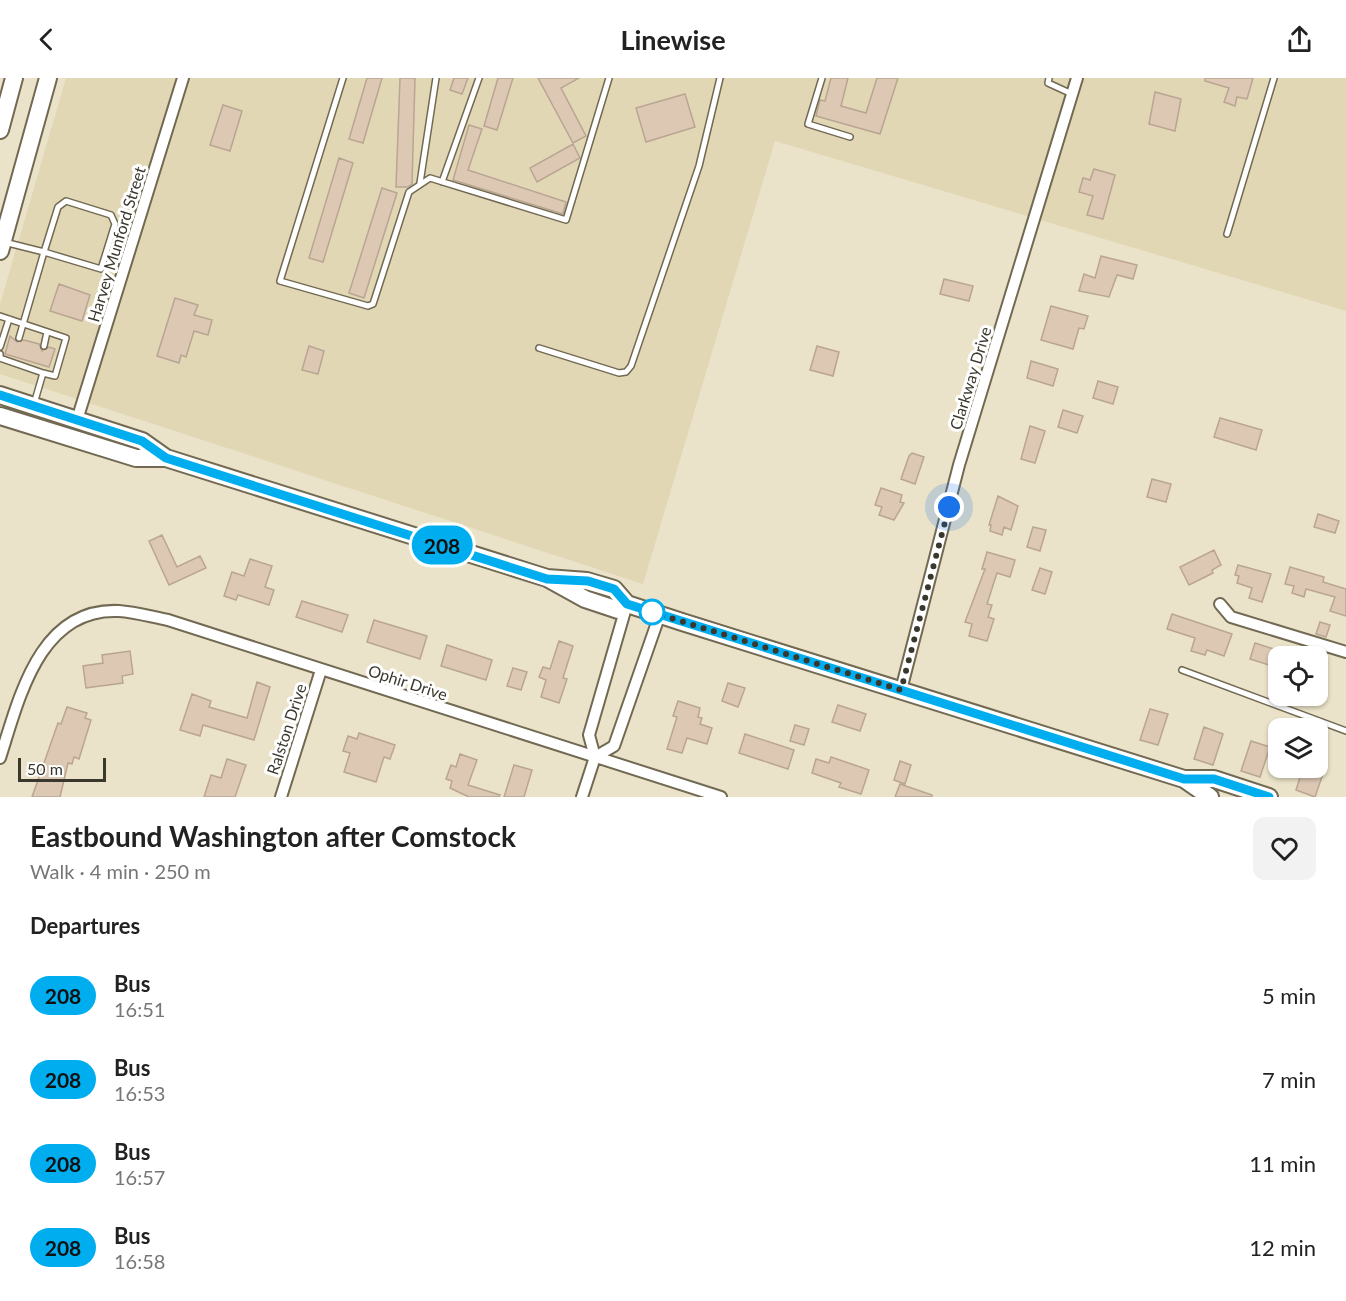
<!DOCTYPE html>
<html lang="en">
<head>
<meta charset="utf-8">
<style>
	:root { --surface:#fff; --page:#f2f2f2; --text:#222; --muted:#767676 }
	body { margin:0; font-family:Lato,sans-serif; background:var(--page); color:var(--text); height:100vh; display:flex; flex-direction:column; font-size:22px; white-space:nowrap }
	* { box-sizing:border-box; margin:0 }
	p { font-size:20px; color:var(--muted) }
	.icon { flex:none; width:33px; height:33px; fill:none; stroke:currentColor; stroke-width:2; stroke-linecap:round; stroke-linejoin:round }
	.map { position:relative; height:719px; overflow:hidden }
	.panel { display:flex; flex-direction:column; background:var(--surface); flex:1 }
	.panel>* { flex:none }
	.badge { padding:0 12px; border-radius:20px; font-size:21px; line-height:39px }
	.buttons { position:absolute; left:1268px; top:568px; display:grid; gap:12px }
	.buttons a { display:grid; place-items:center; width:60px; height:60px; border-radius:12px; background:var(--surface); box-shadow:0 2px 4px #0004; font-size:30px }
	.scale { position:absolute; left:18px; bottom:15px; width:88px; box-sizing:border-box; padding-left:6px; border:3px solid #3a372d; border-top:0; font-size:16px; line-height:21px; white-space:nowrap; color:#3a372d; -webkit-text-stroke:4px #fff; paint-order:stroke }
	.you { position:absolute; width:30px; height:30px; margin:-15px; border:4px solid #fff; border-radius:50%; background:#1a73e8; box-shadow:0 0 0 9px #1a73e833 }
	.map>.badge { position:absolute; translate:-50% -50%; box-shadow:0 0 0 3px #fff }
	h2 { padding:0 30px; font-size:22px; line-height:54px }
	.round { display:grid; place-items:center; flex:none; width:63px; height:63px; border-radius:12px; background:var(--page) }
	.head { display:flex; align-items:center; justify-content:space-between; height:102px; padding:0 30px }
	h1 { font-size:28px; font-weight:700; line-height:45px }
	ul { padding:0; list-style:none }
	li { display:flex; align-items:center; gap:18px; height:84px; padding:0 30px }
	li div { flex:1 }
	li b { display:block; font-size:22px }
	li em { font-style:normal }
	li .badge { min-width:66px; font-weight:700; text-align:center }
	header { display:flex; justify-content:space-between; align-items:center; height:78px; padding:0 30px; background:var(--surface); font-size:27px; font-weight:700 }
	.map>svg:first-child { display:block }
</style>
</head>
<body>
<header><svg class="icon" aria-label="back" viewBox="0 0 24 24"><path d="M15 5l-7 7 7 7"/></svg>Linewise<svg class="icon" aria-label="share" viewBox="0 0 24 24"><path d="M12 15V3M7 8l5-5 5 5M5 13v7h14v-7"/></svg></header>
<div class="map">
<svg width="1346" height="719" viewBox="0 0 1346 719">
	<rect width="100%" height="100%" fill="#ebe3c9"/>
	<path fill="#e1d7b5" d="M 66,0 L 1346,0 L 1346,233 L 775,63 L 643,506 L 0,296 L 0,226 Z"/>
	<path fill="#ddc8b4" stroke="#b9a592" stroke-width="1.5" d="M 367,0 L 382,0 L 363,65 L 349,61 Z
		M 400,0 L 415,0 L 412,106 L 408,109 L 396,109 Z
		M 454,0 L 468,0 L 462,16 L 450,12 Z
		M 498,0 L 513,0 L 497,52 L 484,48 Z
		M 538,0 L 579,0 L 561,10 L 586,58 L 573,65 Z
		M 831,0 L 848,0 L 841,28 L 866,35 L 877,0 L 898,0 L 880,56 L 816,38 L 820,22 L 825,23 Z
		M 1205,0 L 1253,0 L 1247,21 L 1237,19 L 1235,28 L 1224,24 L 1229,10 L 1205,3 Z
		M 1155,14 L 1181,21 L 1175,53 L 1149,46 Z
		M 685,16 L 695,49 L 646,64 L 636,30 Z
		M 223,27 L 242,33 L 230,73 L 210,67 Z
		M 469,47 L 482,51 L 468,92 L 566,124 L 563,136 L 453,102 Z
		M 573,66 L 580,80 L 537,104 L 530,90 Z
		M 339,80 L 353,85 L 323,184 L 309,180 Z
		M 1094,91 L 1115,97 L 1103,141 L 1087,137 L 1093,118 L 1079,114 L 1083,100 L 1090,102 Z
		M 382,110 L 397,115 L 364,220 L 349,215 Z
		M 1101,178 L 1137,187 L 1133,201 L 1117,197 L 1109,219 L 1079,213 L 1084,196 L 1095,200 Z
		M 944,201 L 973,208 L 969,223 L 940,216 Z
		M 59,206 L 90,217 L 82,243 L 50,233 Z
		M 175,220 L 198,227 L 194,237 L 212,242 L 208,257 L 194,253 L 186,279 L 181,277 L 179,285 L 157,278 Z
		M 1051,228 L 1088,238 L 1084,251 L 1079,250 L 1073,271 L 1041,262 Z
		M 10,258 L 17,264 L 24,262 L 39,266 L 42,273 L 49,269 L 55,271 L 49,289 L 5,276 Z
		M 309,268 L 324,273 L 318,296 L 302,292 Z
		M 817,268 L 839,274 L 833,298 L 810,292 Z
		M 1031,283 L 1058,291 L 1053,308 L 1027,300 Z
		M 1098,303 L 1118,309 L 1113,326 L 1093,320 Z
		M 1063,332 L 1083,338 L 1077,355 L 1058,349 Z
		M 1220,340 L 1262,352 L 1256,372 L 1214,359 Z
		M 1030,348 L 1045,353 L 1035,385 L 1021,381 Z
		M 912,375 L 924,379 L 915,406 L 901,401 L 909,378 Z
		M 1152,401 L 1171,406 L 1166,424 L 1147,419 Z
		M 881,410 L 902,417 L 900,424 L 904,425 L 894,442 L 879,437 L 882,429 L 875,427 Z
		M 998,418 L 1018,428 L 1011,452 L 1004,449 L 1002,457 L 990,453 L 991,447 L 989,447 Z
		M 1318,436 L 1339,443 L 1335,455 L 1314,449 Z
		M 1033,449 L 1046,452 L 1040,473 L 1027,469 Z
		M 162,457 L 177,489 L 200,478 L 206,490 L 169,507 L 149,463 Z
		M 1214,472 L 1221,487 L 1212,492 L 1213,495 L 1189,507 L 1180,489 Z
		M 987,474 L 1015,482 L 1010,499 L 997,495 L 987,526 L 992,527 L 988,539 L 994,541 L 987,563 L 969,558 L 972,546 L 965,544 L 985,491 L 982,491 Z
		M 250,481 L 272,488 L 265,509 L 274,512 L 269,527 L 238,517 L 236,522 L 224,518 L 232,494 L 244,498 Z
		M 1238,487 L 1271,496 L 1262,524 L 1249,520 L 1252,510 L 1237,505 L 1239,498 L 1235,497 Z
		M 1290,489 L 1324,499 L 1323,504 L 1346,511 L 1346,538 L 1330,533 L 1335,519 L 1306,511 L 1304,519 L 1292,515 L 1294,508 L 1285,506 Z
		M 1040,490 L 1052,494 L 1045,516 L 1032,512 Z
		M 302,523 L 348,537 L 342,554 L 296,539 Z
		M 1172,536 L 1232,556 L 1224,578 L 1207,572 L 1205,577 L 1191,573 L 1195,560 L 1167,551 Z
		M 374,542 L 427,558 L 420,581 L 367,564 Z
		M 1320,544 L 1330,547 L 1326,559 L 1316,556 Z
		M 559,563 L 573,568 L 563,600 L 567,601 L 559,625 L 541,619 L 546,602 L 539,599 L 543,589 L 550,591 Z
		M 1255,565 L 1280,573 L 1275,589 L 1250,581 Z
		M 447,567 L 492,582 L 486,602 L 441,588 Z
		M 130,573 L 133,596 L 122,598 L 123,605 L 86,610 L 83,588 L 103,585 L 102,577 Z
		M 513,590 L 527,594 L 521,612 L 507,608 Z
		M 257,604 L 270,609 L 254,662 L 203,647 L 200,658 L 180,652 L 192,616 L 211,623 L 209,629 L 247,640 Z
		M 728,605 L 745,610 L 738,629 L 722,623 Z
		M 678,623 L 700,630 L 698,639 L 702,640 L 700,646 L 712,650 L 707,666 L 687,660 L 682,675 L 667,671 L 677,639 L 673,638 Z
		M 838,627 L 866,636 L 860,653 L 832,644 Z
		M 67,629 L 87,635 L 85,640 L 91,642 L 79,681 L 74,679 L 72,686 L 68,685 L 60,719 L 32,719 L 58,645 L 61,646 Z
		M 1150,631 L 1168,636 L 1158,667 L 1140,662 Z
		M 795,647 L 809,651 L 804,667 L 790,663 Z
		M 1204,649 L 1223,656 L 1213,687 L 1194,681 Z
		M 359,655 L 395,667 L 390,681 L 384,679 L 376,704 L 344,694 L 350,675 L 343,673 L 348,658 L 357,661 Z
		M 745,656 L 794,672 L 788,691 L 739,675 Z
		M 1251,663 L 1270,669 L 1260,699 L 1241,693 Z
		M 460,676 L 477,682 L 468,707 L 500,717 L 499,719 L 469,719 L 450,710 L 452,703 L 446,701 L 451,687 L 456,689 Z
		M 831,679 L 869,692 L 861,716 L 839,709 L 841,705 L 812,695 L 816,681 L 829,685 Z
		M 227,681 L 246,687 L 235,719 L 204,719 L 211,697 L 221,700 Z
		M 900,683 L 911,687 L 905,706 L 894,702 Z
		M 514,687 L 532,692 L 524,719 L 504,719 Z
		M 1303,690 L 1325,690 L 1315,719 L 1296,712 Z
		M 900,706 L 932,717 L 932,719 L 895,719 Z"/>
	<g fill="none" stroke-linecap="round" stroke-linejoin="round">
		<g stroke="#716952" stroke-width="8">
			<path id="service" d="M 343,0 L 280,203 L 368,228 L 373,226 L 409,114 L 430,100 L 566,142 L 609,0
				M 822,0 L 808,46 L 850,59
				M 1049,0 L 1048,5 L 1072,16
				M 442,104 L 479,0
				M 420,105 L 436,0
				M 66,123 L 111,137 L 115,146 L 101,191 L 44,174 L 58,129 Z
				M 1227,156 L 1274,0
				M 4,164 L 44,174 L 19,260
				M 0,238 L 66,260 L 55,298 L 43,295
				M 44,268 L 47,254
				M 0,269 L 9,241
				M 539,270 L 619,295 L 626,294 L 631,288 L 699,88 L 720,0
				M 0,276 L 0,280 L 43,295 L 34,326
				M 1182,592 L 1346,653"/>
		</g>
		<g stroke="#716952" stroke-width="14">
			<path id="minor" d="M 77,342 L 183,0
				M 1220,526 L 1231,539 L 1346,574
				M 901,612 L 959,387 L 1077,0
				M 595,679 L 614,668 L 660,536
				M 0,680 C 19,621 39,529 119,533 C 135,534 152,539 168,542 L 721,719
				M 281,719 L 321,592
				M 582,719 L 595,679 L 589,657 L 627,526"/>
		</g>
		<g stroke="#716952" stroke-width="20">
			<path id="primary" d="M 0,52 L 14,0
				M 0,173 L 48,0
				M 0,317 L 142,363 L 166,380 L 547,500 L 585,521 L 618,532 L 627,526
				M 0,338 L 136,380 L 166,380
				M 547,500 L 587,503 L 614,511 L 627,526 L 682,544 L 1184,701 L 1214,701 L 1269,719
				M 1184,701 L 1210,719"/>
		</g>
		<use href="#service" stroke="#fff" stroke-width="5"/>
		<use href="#minor" stroke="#fff" stroke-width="10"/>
		<use href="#primary" stroke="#fff" stroke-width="16"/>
	</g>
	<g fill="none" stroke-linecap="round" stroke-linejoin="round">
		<g stroke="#fff" stroke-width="14">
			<path id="line" d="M 0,317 L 142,363 L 166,380 L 547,501 L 588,503 L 614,511 L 627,526 L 1184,701 L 1214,701 L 1269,719"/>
		</g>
		<use href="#line" stroke="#00adef" stroke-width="9"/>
		<path stroke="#3a372d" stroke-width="6" stroke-dasharray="0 10.8" d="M 652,534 L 901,612 L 949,429"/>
	</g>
	<circle fill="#fff" stroke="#00adef" stroke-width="3" cx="652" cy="534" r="12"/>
	<g text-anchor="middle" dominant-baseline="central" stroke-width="6" stroke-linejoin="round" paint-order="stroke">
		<g font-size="16" fill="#3a372d" stroke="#fff">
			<text transform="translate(116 166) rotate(-73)">Harvey Munford Street</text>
			<text transform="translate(970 300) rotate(-73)">Clarkway Drive</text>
			<text transform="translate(408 604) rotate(18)">Ophir Drive</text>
			<text transform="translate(286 651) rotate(-72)">Ralston Drive</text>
		</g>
	</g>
</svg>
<div class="buttons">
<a><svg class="icon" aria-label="locate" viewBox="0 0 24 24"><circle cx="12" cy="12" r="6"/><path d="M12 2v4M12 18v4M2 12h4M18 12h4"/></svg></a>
<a><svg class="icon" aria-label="layers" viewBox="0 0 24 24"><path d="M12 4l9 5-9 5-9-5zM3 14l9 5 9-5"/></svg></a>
</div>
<div class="scale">50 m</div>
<div class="you" style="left:949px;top:429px"></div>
<b class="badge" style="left:442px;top:467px;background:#00adef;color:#111">208</b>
</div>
<section class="panel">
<div class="head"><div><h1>Eastbound Washington after Comstock</h1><p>Walk · 4 min · 250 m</p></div><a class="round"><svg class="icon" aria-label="heart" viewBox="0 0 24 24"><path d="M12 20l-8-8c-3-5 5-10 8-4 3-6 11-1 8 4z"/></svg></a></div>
<h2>Departures</h2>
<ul>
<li><span class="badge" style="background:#00adef;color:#111">208</span><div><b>Bus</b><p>16:51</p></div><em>5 min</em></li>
<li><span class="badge" style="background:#00adef;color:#111">208</span><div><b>Bus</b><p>16:53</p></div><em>7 min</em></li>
<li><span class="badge" style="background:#00adef;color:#111">208</span><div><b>Bus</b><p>16:57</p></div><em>11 min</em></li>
<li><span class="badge" style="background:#00adef;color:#111">208</span><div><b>Bus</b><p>16:58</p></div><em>12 min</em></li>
</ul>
</section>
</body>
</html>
